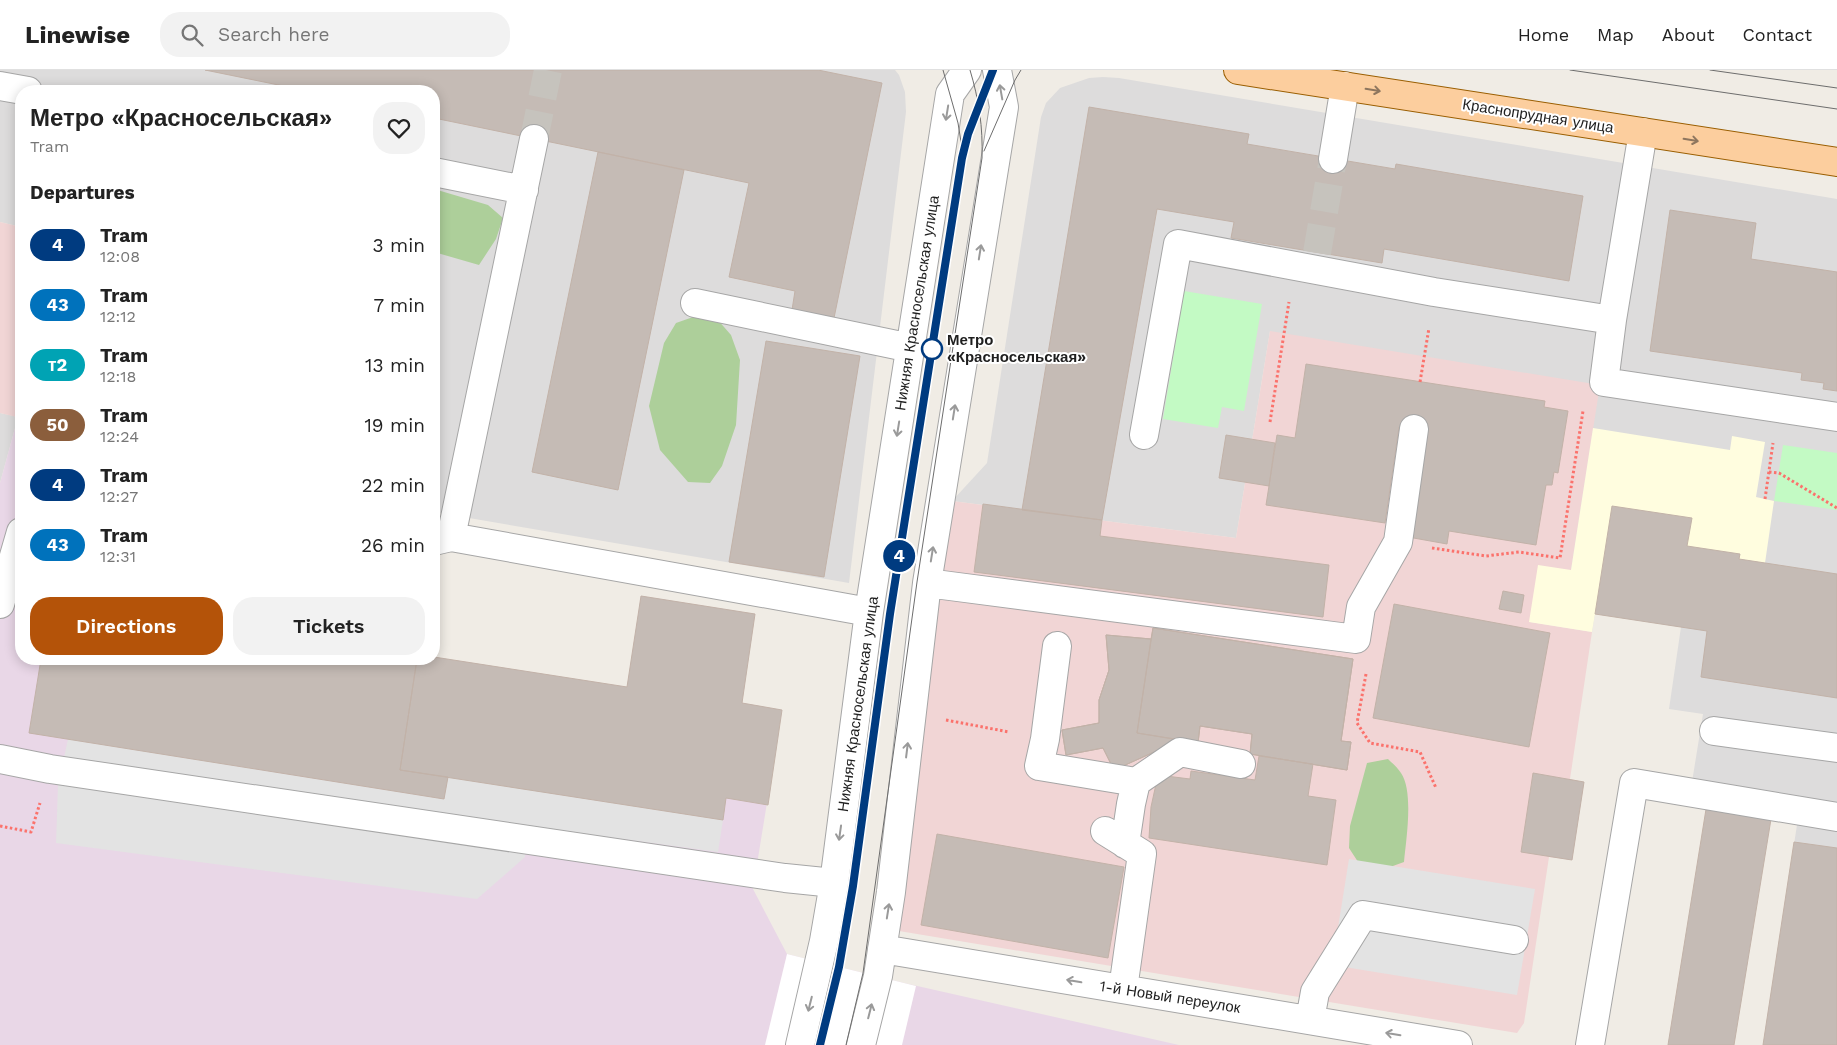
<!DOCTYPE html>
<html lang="en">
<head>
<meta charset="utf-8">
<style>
	:root { --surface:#fff; --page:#f2f2f2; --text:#222; --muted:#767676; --line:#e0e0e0; --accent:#b45309 }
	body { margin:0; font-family:"Work Sans",sans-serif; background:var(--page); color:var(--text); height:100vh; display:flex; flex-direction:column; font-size:19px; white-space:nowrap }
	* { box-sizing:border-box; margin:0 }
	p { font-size:16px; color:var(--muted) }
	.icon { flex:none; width:28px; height:28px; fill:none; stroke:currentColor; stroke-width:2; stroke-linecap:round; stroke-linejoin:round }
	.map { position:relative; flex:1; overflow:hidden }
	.side { position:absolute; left:15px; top:15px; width:425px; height:580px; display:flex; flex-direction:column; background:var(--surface); border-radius:20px; box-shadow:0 2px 12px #0003 }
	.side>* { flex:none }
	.badge { padding:0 10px; border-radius:16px; font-size:18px; line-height:32px }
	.map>.badge { position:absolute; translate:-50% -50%; box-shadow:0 0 0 2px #fff }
	h2 { padding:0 15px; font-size:19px; line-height:45px }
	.round { display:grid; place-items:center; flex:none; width:52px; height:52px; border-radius:20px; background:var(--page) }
	.summary { display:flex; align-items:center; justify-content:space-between; height:85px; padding:0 15px }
	h1 { font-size:24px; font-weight:600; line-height:38px }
	.cta { display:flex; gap:10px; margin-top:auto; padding:10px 15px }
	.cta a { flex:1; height:58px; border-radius:20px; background:var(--accent); color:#fff; font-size:20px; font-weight:600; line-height:58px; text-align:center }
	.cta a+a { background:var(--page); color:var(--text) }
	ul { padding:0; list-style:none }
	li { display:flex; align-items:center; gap:15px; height:60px; padding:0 15px }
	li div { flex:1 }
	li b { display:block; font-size:19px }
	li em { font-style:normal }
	li .badge { min-width:55px; font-weight:700; text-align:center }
	header { display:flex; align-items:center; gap:30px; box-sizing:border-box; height:70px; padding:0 25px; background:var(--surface); border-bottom:1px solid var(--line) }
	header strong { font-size:24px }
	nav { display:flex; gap:28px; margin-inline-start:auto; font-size:18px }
	.search { width:350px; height:45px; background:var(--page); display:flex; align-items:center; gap:12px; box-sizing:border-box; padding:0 18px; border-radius:20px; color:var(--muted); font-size:19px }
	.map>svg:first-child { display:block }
</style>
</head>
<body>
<header>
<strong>Linewise</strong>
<div class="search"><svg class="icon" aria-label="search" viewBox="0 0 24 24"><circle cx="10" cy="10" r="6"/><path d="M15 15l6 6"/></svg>Search here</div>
<nav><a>Home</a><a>Map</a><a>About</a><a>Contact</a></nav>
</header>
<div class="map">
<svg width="1837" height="975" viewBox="0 0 1837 975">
	<rect width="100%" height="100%" fill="#f0ece5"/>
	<path fill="#dddcdc" d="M 0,0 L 895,0 L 899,5 L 905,22 L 906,42 L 849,513 L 434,442 L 434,21 L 21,21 L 21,157 L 0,152 Z
		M 1103,7 L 1119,8 L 1837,129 L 1837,975 L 1763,975 L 1801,729 L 1692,712 L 1703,644 L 1669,639 L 1681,557 L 1595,544 L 1592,562 L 1571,500 L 1270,261 L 1236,468 L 952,431 L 987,393 L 1041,47 L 1046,33 L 1060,18 L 1089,8 Z
		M 0,343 L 18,347 L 0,413 Z"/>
	<path fill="#f1d5d5" d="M 0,152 L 21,157 L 21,348 L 0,343 Z
		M 1270,261 L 1600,315 L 1571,500 L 1530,552 L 1592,562 L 1570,709 L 1584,712 L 1572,790 L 1549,787 L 1524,953 L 1517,963 L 893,860 L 952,431 L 1236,468 Z"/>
	<path fill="#e9d7e7" d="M 18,347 L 21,348 L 21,589 L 434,589 L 434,587 L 627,617 L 641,526 L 755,544 L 742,633 L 782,640 L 753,819 L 787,884 L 904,913 L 1179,975 L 0,975 L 0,413 Z"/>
	<path fill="#fffddf" d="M 1593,358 L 1730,380 L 1732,366 L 1765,372 L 1756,427 L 1774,431 L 1765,493 L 1739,489 L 1740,484 L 1624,548 L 1595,544 L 1592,562 L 1529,552 L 1538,495 L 1571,500 Z"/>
	<path fill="#adcf9a" d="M 434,119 L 488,135 L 503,148 L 496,169 L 479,195 L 434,182 Z
		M 696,246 L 717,249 L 731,265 L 740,290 L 736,355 L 722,396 L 710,413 L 688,412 L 660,380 L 649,336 L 664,273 L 676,253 Z
		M 1388,689 C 1392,693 1398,698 1401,703 C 1414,722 1406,770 1404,792 L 1379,801 L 1360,795 L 1349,778 L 1350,756 L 1367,693 Z"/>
	<path fill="#c3fac4" d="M 1184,221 L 1262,234 L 1244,341 L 1222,337 L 1218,358 L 1163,349 Z
		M 1783,375 L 1837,383 L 1837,440 L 1774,431 Z"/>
	<path fill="#e3e3e3" d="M 68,669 L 444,729 L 448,707 L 723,750 L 718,782 L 527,756 L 525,787 L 477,829 L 56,773 L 58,716 Z
		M 1349,789 L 1535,819 L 1517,925 L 1332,895 Z"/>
	<path fill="#fff" d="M 787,884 L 916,916 L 902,975 L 765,975 Z"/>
	<path fill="#c5bbb5" stroke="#c2b2a8" d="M 205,0 L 818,0 L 882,13 L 834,248 L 792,240 L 795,221 L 729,207 L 749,113 L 434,48 L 434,21 L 308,21 Z
		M 1089,37 L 1249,64 L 1247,74 L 1395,99 L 1396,94 L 1583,126 L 1569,211 L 1384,179 L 1382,193 L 1297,179 L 1231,168 L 1234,152 L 1157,139 L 1102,450 L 1022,440 Z
		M 598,82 L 684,100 L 618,420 L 532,402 Z
		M 1670,140 L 1756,153 L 1751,189 L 1837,202 L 1837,321 L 1823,319 L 1824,313 L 1801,310 L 1802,303 L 1650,281 Z
		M 21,269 L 21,294 L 16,293 Z
		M 766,271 L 860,286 L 824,507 L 729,492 Z
		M 1306,294 L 1545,331 L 1544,337 L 1568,341 L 1558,403 L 1554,402 L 1552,415 L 1546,415 L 1536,475 L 1449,461 L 1447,474 L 1408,467 L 1414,359 L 1399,357 L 1385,453 L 1266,435 L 1277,365 L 1295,368 Z
		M 1226,365 L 1275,373 L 1269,416 L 1219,408 Z
		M 983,434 L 1102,450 L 1100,466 L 1329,495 L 1323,547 L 974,502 Z
		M 1612,436 L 1692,448 L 1687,476 L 1740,484 L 1739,489 L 1837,504 L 1837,628 L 1701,607 L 1707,561 L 1595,544 Z
		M 1503,521 L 1524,525 L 1521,543 L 1499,539 Z
		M 641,526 L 755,544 L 742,633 L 782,640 L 768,735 L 726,728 L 723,750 L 400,700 L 417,589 L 434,589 L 434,587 L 627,617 Z
		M 1394,534 L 1550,563 L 1529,677 L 1373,648 Z
		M 1153,558 L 1353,589 L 1341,671 L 1351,672 L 1347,700 L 1250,684 L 1252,664 L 1200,656 L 1198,673 L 1137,663 Z
		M 1153,558 L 1353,589 L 1341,671 L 1351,672 L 1347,700 L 1250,684 L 1252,664 L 1200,656 L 1198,673 L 1181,670 L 1114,700 L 1103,678 L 1066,685 L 1062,660 L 1099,653 L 1099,630 L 1109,600 L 1106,565 L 1151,569 Z
		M 1106,565 L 1151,569 L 1137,663 L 1181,670 L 1114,700 L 1103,678 L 1066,685 L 1062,660 L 1099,653 L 1099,630 L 1109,600 Z
		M 41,589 L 417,589 L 400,700 L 448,707 L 444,729 L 29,663 Z
		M 1259,686 L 1313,694 L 1308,726 L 1336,730 L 1327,795 L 1149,768 L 1151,737 L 1158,705 L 1190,709 L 1191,701 L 1255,710 Z
		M 1533,703 L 1584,712 L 1572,790 L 1521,782 Z
		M 1707,733 L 1772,743 L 1734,975 L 1668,975 Z
		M 937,764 L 1124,797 L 1108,888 L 921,855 Z
		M 1794,772 L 1837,778 L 1837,975 L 1763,975 Z"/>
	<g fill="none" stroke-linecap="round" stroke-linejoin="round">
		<path stroke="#c6c3bd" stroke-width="28" stroke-dasharray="28 14" stroke-linecap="butt" d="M 534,69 L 548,0
			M 1317,183 L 1333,89"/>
		<g stroke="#a6a6a6" stroke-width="30">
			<path id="minor" d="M 0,16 L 28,21
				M 1643,62 L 1612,250 L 1604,312 L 1837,347
				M 1333,89 L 1345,16
				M 434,102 L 524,120
				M 695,233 L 911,278
				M 1144,365 L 1178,174 L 1434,222 L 1612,250
				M 451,467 L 534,69
				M 434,471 L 451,467 L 869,542
				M 927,513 L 1356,569 L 1361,537 L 1398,472 L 1414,359
				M 0,534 L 21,462
				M 1057,576 L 1045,669 L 1039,696 L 1136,712 L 1180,682 L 1241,694
				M 1714,661 L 1837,678
				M 0,689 L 50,699 L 785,808 L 834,813
				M 1105,761 L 1142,784 L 1123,919
				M 1125,774 L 1131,734 L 1136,712
				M 882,879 L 1458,975
				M 1310,950 L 1315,922 L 1363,845 L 1514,870
				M 800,975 L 824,871 L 834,813 L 869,542 L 950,24 L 967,0
				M 861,975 L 878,906 L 891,822 L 927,513 L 1004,37 L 997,0
				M 1590,975 L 1634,713 L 1837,747"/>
		</g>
		<g stroke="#9a5e00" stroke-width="30">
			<path id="major" d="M 1238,0 L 1837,92"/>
		</g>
		<path stroke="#fb726c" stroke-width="3" stroke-dasharray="2.5 2.5" stroke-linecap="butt" d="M 1420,312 L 1429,258
			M 1270,352 L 1289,232
			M 1769,402 L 1779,403 L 1837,438
			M 1765,429 L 1773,373
			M 1432,478 L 1486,486 L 1519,482 L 1560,488 L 1583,341
			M 1366,604 L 1357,653 L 1370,673 L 1420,682 L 1436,718
			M 946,650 L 1009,662
			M 0,756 L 31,762 L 40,733"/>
		<use href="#minor" stroke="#fff" stroke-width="28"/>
		<use href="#major" stroke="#fcce9e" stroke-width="28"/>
		<path stroke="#6d6d6d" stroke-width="1" d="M 943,0 L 958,53 L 962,78
			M 1570,0 L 1837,39
			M 1710,0 L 1837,18
			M 984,81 L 1015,10 L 1021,0
			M 820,975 L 839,897 L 853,816 L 890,545 L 962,88 L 968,64 L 993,0
			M 846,975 L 863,903 L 917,512 L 982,88 C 983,57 979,30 970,0"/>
	</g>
	<defs><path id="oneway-shaft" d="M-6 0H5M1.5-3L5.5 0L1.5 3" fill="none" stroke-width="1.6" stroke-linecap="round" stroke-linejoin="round" transform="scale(1.25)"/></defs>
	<g stroke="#8e765e">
		<use href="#oneway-shaft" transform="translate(1373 20) rotate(9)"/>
		<use href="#oneway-shaft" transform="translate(1691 70) rotate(9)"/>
	</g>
	<g stroke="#9a9a9a">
		<use href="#oneway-shaft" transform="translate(1001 22) rotate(-100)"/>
		<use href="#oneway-shaft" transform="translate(947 43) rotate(99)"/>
		<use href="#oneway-shaft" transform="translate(980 182) rotate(-81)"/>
		<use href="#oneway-shaft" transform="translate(954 342) rotate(-81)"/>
		<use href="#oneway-shaft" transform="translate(898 359) rotate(99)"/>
		<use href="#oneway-shaft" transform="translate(932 484) rotate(-81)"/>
		<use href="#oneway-shaft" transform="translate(907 680) rotate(-83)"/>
		<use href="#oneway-shaft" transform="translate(840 763) rotate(98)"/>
		<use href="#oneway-shaft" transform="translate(888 841) rotate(-81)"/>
		<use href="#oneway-shaft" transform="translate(1074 911) rotate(-170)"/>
		<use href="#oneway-shaft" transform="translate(810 934) rotate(104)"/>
		<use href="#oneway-shaft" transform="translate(870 941) rotate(-76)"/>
		<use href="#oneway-shaft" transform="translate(1393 964) rotate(-171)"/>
	</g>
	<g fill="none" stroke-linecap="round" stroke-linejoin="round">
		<g stroke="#fff" stroke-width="11">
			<path id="line" d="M 820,975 L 839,897 L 853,816 L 890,544 L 962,88 L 968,64 L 993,0"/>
		</g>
		<use href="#line" stroke="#003b80" stroke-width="8"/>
	</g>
	<circle fill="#fff" stroke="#003b80" stroke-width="2.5" cx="932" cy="279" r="10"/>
	<g text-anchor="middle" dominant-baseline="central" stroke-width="4" stroke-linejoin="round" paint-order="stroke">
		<g font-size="15" fill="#1f1f1f" stroke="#fff">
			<text transform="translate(1538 46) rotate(9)">Краснопрудная улица</text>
			<text transform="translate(917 233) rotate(-81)">Нижняя Красносельская улица</text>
			<text transform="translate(858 634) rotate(-82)">Нижняя Красносельская улица</text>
			<text transform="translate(1170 927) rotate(9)">1-й Новый переулок</text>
		</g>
		<g font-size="15" font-weight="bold" fill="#1f1f1f" stroke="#fff" text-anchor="start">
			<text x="947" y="270">Метро<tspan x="947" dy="17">«Красносельская»</tspan></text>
		</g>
	</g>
</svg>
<b class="badge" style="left:899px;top:486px;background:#003b80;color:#fff">4</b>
<section class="side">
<div class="summary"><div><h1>Метро «Красносельская»</h1><p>Tram</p></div><a class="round"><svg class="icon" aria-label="heart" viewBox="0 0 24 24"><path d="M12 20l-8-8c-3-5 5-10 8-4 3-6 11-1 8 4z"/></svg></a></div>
<h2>Departures</h2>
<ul>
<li><span class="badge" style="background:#003b80;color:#fff">4</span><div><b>Tram</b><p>12:08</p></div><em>3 min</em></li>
<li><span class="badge" style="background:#0072bc;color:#fff">43</span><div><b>Tram</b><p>12:12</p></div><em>7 min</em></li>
<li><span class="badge" style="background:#00a3b4;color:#fff">т2</span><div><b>Tram</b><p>12:18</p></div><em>13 min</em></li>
<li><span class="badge" style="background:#8b5e3c;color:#fff">50</span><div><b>Tram</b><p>12:24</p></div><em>19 min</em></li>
<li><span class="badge" style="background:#003b80;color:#fff">4</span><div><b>Tram</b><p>12:27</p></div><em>22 min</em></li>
<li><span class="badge" style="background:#0072bc;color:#fff">43</span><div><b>Tram</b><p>12:31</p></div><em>26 min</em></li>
</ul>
<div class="cta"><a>Directions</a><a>Tickets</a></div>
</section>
</div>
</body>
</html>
